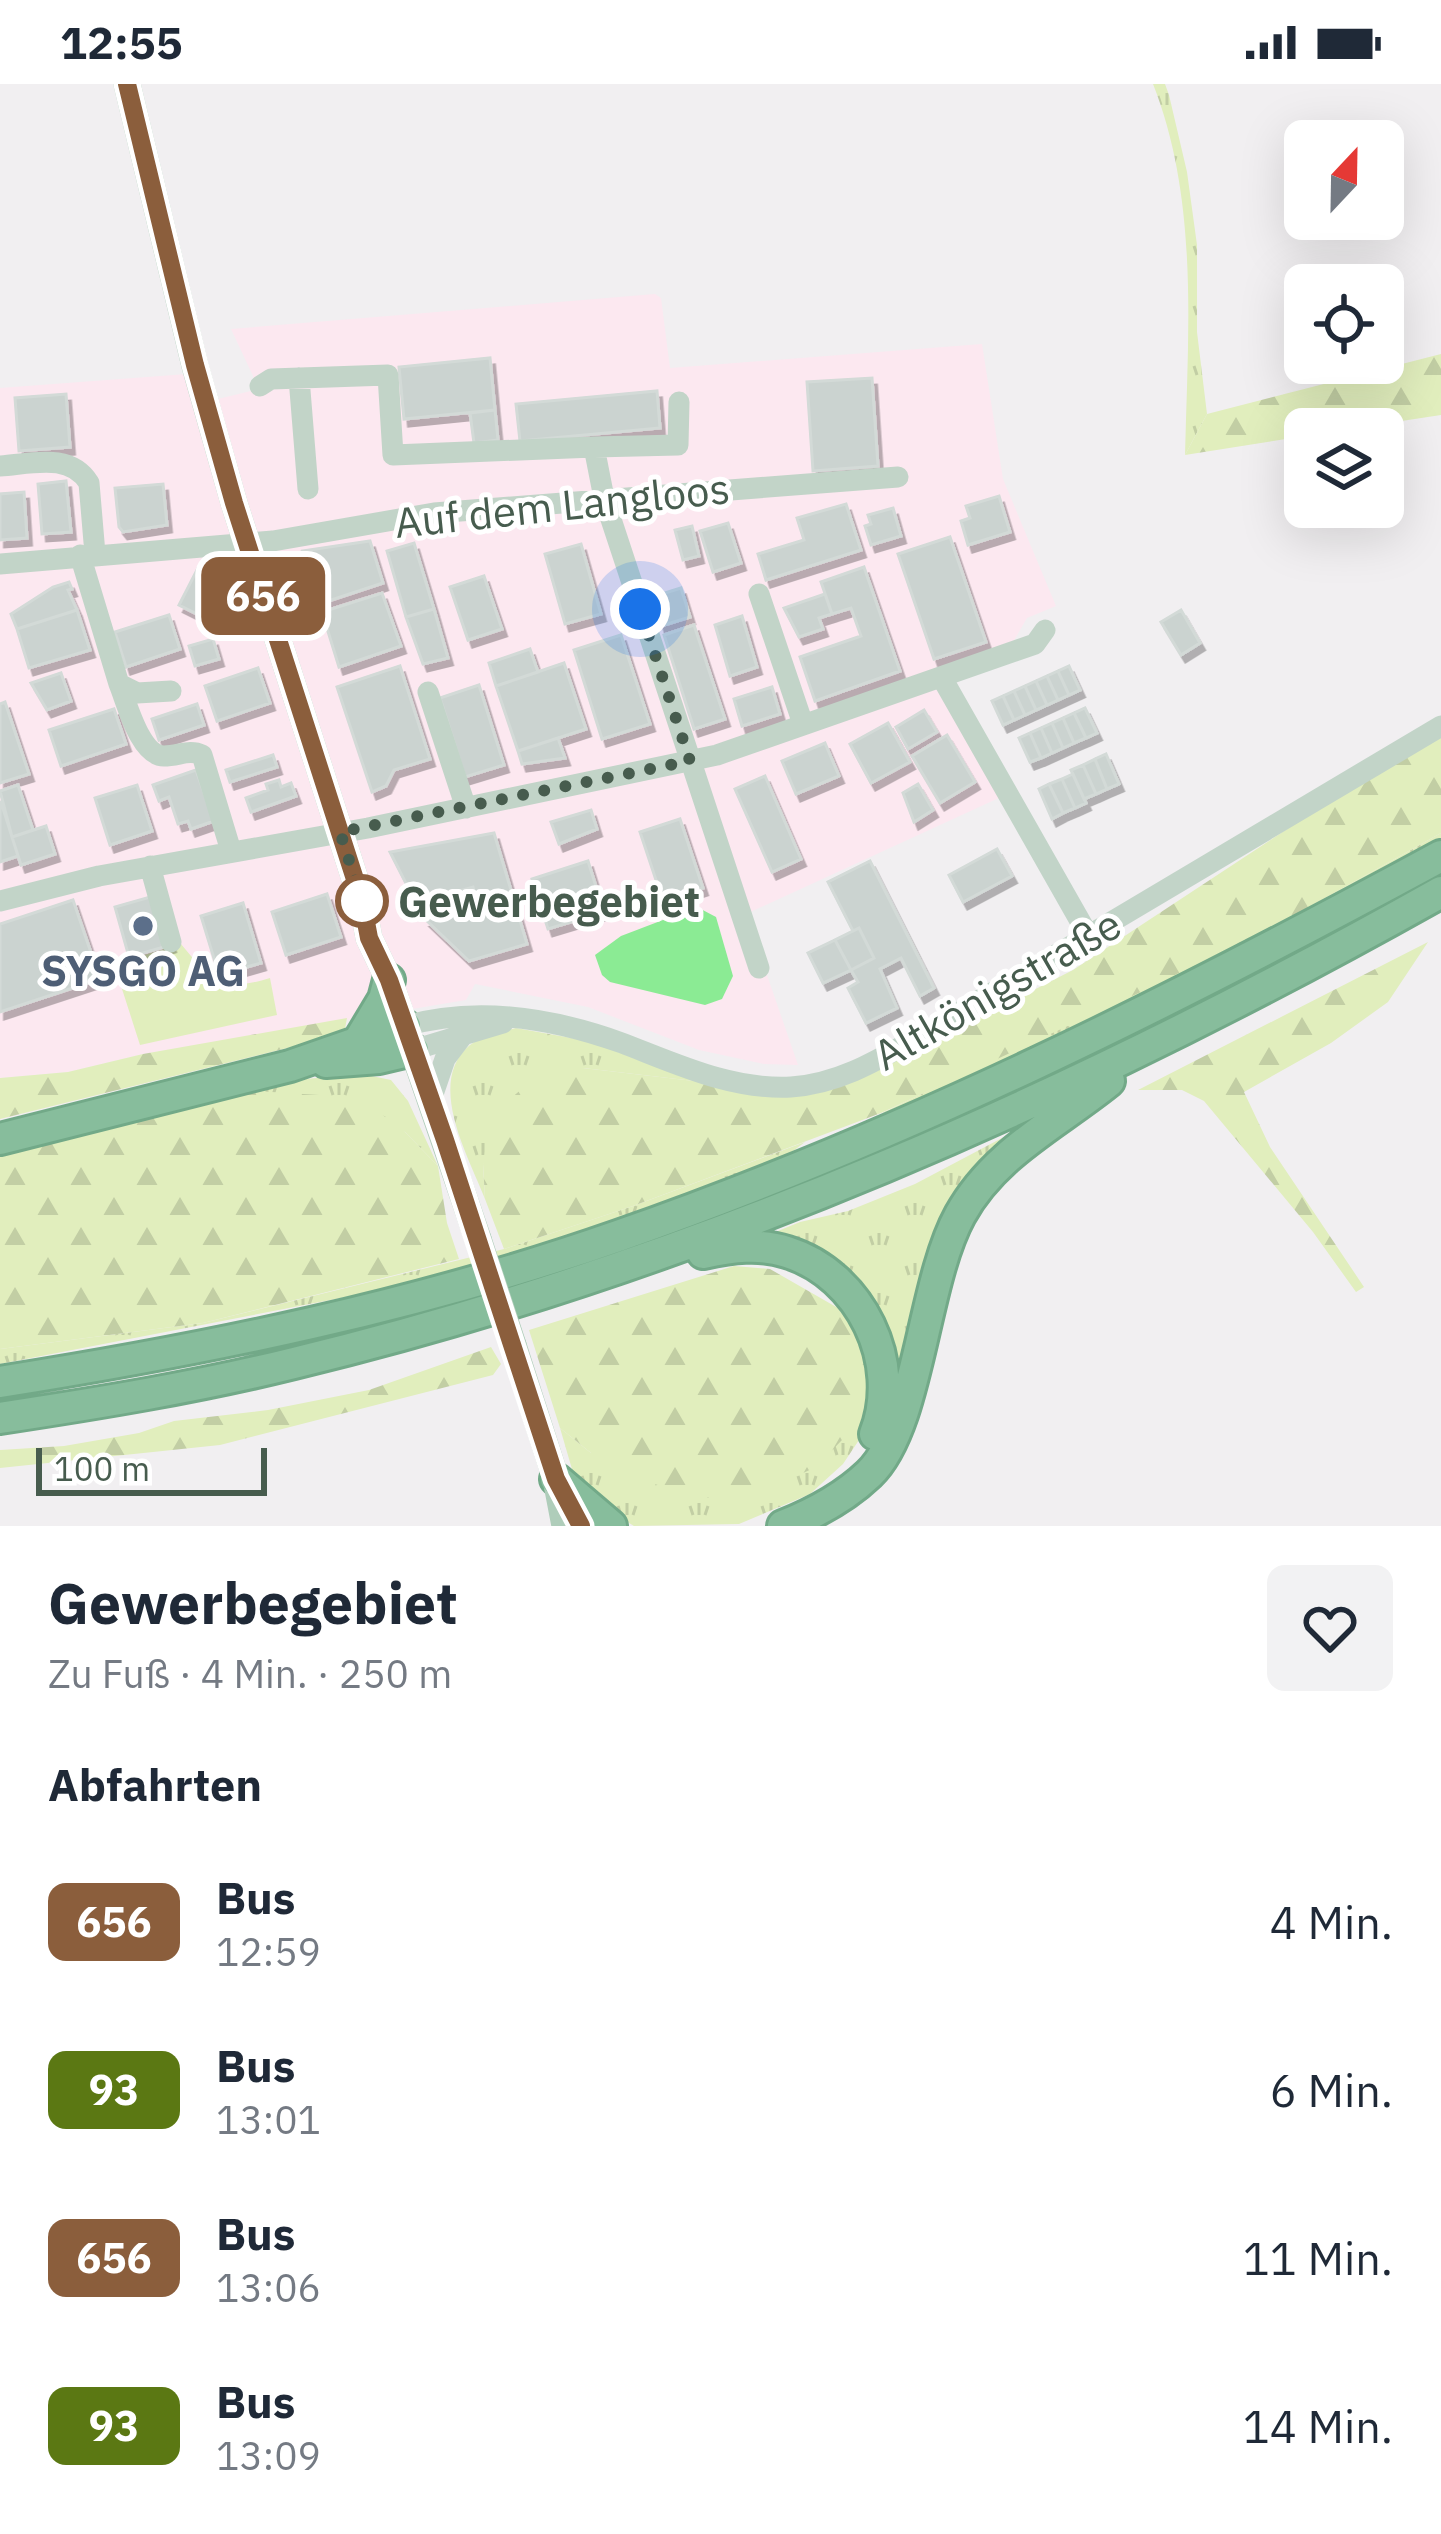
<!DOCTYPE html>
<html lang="de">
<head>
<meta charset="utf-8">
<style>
	:root { --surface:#fff; --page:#f2f2f3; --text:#1f2937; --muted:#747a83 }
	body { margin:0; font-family:"IBM Plex Sans",sans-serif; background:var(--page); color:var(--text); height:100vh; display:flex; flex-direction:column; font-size:45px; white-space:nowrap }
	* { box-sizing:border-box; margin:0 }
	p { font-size:39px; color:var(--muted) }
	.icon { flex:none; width:66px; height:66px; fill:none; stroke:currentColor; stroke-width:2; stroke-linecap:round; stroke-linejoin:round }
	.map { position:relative; height:1442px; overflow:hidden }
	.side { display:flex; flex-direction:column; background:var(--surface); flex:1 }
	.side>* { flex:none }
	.badge { padding:0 24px; border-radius:18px; font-size:42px; line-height:78px }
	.needle { width:78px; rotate:22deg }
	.tools { position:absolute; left:1284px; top:36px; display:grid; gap:24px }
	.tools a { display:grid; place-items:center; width:120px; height:120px; border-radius:18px; background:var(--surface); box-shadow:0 12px 48px #0002; font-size:60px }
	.scale { position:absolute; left:36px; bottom:30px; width:231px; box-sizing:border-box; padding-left:12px; border:6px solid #475c4e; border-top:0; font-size:33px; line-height:42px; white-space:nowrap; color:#475c4e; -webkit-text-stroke:9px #fff; paint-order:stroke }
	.you { position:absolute; width:60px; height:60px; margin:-30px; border:9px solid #fff; border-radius:50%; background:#1a73e8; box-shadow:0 0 0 18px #1a73e833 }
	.map>.badge { position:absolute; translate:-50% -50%; box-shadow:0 0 0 6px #fff }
	h2 { padding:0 48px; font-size:45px; line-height:108px }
	.round { display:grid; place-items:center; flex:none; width:126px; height:126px; border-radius:18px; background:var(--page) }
	.headline { display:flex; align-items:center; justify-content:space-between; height:204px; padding:0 48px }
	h1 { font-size:57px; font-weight:700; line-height:90px }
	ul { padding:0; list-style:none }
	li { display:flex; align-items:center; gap:36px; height:168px; padding:0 48px }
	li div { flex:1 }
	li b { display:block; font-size:45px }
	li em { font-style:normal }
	li .badge { min-width:132px; font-weight:700; text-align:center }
	.status { display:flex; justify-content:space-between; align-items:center; height:84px; padding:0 60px; background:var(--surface); direction:ltr }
	.status svg { height:33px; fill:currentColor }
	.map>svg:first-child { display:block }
</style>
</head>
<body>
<div class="status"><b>12:55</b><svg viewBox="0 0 49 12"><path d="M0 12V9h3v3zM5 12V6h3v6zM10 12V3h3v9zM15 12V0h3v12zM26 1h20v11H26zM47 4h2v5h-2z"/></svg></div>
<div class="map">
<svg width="1441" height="1442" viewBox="0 0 1441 1442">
	<defs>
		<pattern id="grass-tufts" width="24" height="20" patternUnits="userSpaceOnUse" patternTransform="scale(3)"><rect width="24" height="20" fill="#e1eebd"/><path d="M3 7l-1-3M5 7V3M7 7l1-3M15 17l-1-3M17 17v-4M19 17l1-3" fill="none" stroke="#c2cea4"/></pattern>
		<pattern id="forest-firs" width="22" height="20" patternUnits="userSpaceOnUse" patternTransform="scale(3)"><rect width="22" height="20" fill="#e1eebd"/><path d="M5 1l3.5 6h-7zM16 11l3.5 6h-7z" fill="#c2cea4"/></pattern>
		<filter id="shadow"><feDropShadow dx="4.5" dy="7" stdDeviation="0" flood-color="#0004"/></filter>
	</defs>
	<rect width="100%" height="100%" fill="#f1eff1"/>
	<path fill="#fce8f0" d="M 655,210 L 661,214 L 670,284 L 982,260 L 1003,395 L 1056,522 L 1027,534 L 1009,565 L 929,592 L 1001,713 L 746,830 L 798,981 L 764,980 L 699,966 L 588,923 L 475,900 L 466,916 L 143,970 L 68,988 L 0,994 L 0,304 L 187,290 L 197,320 L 255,306 L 253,292 L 231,245 Z"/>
	<path fill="url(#grass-tufts)" d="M 1153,0 L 1165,0 L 1169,11 L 1187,88 L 1197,161 L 1197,248 L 1207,330 L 1185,371 C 1188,247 1199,117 1153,0 Z
		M 1441,749 L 1441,758 L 1245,866 L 912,1025 L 882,1029 L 1300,828 Z
		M 516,944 L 588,957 L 711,999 L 583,984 L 483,1080 L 485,1115 C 469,1073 425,998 470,961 C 483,951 501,948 516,944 Z
		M 362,990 L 391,996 L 408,1017 L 438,1082 L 405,1048 L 256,1007 L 283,997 Z
		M 1021,1044 L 971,1103 L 900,1313 L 878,1239 L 758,1155 L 800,1138 L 848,1127 L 915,1100 Z
		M 805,1058 L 780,1077 L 557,1159 L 408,1201 L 0,1280 L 0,1265 L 203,1239 L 504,1165 L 633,1122 Z
		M 868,1281 L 873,1318 L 863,1350 L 843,1380 L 810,1410 L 739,1440 L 634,1442 L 614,1430 L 574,1392 L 560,1344 L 591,1369 Z"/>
	<path fill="url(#forest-firs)" d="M 1441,270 L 1441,331 L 1349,345 L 1305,345 L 1305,352 L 1185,371 L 1207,330 Z
		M 1441,652 L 1441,749 L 1300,828 L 1145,906 L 881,1029 L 633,1122 L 504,1165 L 485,1115 L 483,1080 L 487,1055 L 501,1023 L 525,1002 L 556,987 L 583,984 L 711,999 L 866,991 L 1073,886 L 1331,716 Z
		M 1428,858 L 1388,918 L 1331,959 L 1244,1008 L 1270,1063 L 1364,1203 L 1356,1208 L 1313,1148 L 1204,1017 L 1182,1006 L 1138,1006 Z
		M 347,934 L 344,950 L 0,1035 L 0,994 L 68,988 L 143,970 Z
		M 256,1007 L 319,1011 L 372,1023 L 405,1048 L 438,1082 L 447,1139 L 459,1175 L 203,1239 L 0,1265 L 0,1065 Z
		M 734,1182 L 770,1185 L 838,1224 L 859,1254 L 868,1281 L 863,1309 L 842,1356 L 816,1383 L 775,1402 L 734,1414 L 698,1414 L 627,1391 L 591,1369 L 560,1344 L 529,1246 Z
		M 491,1263 L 501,1280 L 493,1291 L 220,1361 L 0,1384 L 0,1366 L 64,1362 L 139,1349 L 174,1337 L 268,1326 L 369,1306 Z"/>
	<path fill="#e1eebd" d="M 181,860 C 211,896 222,909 270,894 L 277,931 L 140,961 L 114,880 Z"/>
	<path fill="#8beb94" d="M 697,823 L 716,833 L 733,892 L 722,915 L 705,921 L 610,898 L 602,891 L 595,871 L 621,852 Z"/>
	<path fill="#cbd3d0" stroke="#d3dad7" stroke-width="3" filter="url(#shadow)" d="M 490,274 L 495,326 L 404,335 L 399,283 Z
		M 872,294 L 878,382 L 813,387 L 807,298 Z
		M 657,307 L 660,344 L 520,357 L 516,320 Z
		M 66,310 L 70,363 L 19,367 L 15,314 Z
		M 495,326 L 498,356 L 474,359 L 470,329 Z
		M 66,397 L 71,448 L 42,450 L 38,400 Z
		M 163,400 L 167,441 L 123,448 L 119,443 L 115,404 Z
		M 24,408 L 27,454 L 0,456 L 0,410 Z
		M 999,412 L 1010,448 L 968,461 L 961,437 L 970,434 L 966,422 Z
		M 846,420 L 861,466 L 766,496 L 758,470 L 804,456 L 797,434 Z
		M 893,424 L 901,452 L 871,461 L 865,442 L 871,440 L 868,431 Z
		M 728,439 L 741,479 L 713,488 L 700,447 Z
		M 692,442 L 699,472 L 683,476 L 675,446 Z
		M 950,453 L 986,558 L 934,575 L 898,470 Z
		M 370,457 L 383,499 L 310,523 L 296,482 L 302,467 Z
		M 414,459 L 434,525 L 406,533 L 387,467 Z
		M 581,460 L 601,530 L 565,540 L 545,470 Z
		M 864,483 L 900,587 L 815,617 L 800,573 L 861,552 L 851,524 L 832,530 L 821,498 Z
		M 198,484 L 234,502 L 215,539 L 179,521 Z
		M 484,492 L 502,545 L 468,556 L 450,503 Z
		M 69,498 L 72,505 L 68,506 L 77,526 L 17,545 L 11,530 L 53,503 Z
		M 681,504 L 690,533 L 661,542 L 652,513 Z
		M 382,509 L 401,562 L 339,583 L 322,528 Z
		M 825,510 L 832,530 L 819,534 L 823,545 L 799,553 L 784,524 Z
		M 434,525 L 448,574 L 423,580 L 406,533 Z
		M 77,526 L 90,566 L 29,584 L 17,545 Z
		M 1181,526 L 1200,559 L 1181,571 L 1161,538 Z
		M 169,531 L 180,565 L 126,583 L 115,548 Z
		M 742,532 L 757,583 L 730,592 L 715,541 Z
		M 694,541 L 725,635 L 694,645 L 664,551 Z
		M 621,551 L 650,640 L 602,655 L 574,566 Z
		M 213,555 L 219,575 L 195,582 L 189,562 Z
		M 530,565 L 538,588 L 496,602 L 489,579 Z
		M 564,579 L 586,645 L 518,667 L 496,602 Z
		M 400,582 L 430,675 L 394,686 L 386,702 L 372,708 L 337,603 Z
		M 1069,582 L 1080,606 L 1069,611 L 1058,587 Z
		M 258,584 L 270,619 L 217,637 L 205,602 Z
		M 1058,587 L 1069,611 L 1058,616 L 1047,592 Z
		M 61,589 L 71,617 L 47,626 L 31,599 Z
		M 1047,592 L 1058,616 L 1047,621 L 1036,597 Z
		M 1036,597 L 1047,621 L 1036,626 L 1025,602 Z
		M 479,601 L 504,681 L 465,693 L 440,614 Z
		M 1025,602 L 1036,626 L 1025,631 L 1014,607 Z
		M 772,603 L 780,630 L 742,642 L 734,615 Z
		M 1014,607 L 1025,631 L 1014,636 L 1003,612 Z
		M 1003,612 L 1014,636 L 1003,641 L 992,617 Z
		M 5,618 L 29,690 L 0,699 L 0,620 Z
		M 197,620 L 204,641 L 159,656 L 152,635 Z
		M 1085,624 L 1097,649 L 1086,654 L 1074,629 Z
		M 114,625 L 126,660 L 61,682 L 49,646 Z
		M 924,626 L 937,648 L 908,665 L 896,643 Z
		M 1074,629 L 1086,654 L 1074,659 L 1063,634 Z
		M 1063,634 L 1074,659 L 1063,664 L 1052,639 Z
		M 888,639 L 910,678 L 871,699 L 850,660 Z
		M 1052,639 L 1063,664 L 1052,669 L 1041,644 Z
		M 1041,644 L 1052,669 L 1041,674 L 1030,649 Z
		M 1030,649 L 1041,674 L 1030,678 L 1019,654 Z
		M 947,651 L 975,698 L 940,719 L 912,672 Z
		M 558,654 L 565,674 L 522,680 L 518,667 Z
		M 825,659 L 839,692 L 796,710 L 782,677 Z
		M 1106,670 L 1119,700 L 1107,705 L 1095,675 Z
		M 273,671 L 277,683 L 230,698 L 226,686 Z
		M 1095,675 L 1107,705 L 1096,710 L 1083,681 Z
		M 1083,681 L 1096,710 L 1084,715 L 1071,686 Z
		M 196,686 L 214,737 L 191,745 L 188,737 L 178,740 L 169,713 L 159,717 L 153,701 Z
		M 1073,690 L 1086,719 L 1075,724 L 1062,695 Z
		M 765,692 L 801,775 L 772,788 L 735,705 Z
		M 1062,695 L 1075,724 L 1063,729 L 1049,700 Z
		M 279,696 L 281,703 L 291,699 L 296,712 L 251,728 L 246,714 L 268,706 L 266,700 Z
		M 918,700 L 933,726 L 914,738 L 903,709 Z
		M 1049,700 L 1063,729 L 1052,735 L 1039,705 Z
		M 18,701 L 33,746 L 12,753 L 0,707 Z
		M 137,701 L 152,747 L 110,761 L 95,714 Z
		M 1,718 L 18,772 L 0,778 L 0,719 Z
		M 591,726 L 597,745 L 559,760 L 551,738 Z
		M 680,735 L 703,804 L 663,817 L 640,748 Z
		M 46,742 L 55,770 L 21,781 L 12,753 Z
		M 494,749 L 527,860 L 469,877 L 426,836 L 478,821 L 473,803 L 416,819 L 390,768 Z
		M 997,765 L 1012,792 L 963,818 L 949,791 Z
		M 588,777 L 604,828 L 548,845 L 532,795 Z
		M 870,777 L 934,904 L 920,912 L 901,874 L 880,885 L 897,924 L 866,939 L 848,904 L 858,898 L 851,886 L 874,874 L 859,844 L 853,847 L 828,798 Z
		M 327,810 L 341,853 L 286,871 L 272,828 Z
		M 157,811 L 171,861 L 129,873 L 115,823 Z
		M 73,816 L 100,895 L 0,928 L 0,840 Z
		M 243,819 L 261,879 L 219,891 L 201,832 Z
		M 859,844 L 874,874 L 851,886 L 835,856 Z
		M 835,856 L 851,886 L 823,899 L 808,869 Z"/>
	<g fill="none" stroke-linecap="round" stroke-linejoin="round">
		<g stroke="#72a988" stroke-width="36">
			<path id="highway" d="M 360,955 L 384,915 L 389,896
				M 326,978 L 379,974 L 413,966
				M 0,1055 L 290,982 L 405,942
				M 703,1169 C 732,1163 759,1159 787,1168 C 861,1191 903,1279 875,1350
				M 0,1298 C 208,1265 418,1222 618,1152 C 905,1052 1174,917 1441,772
				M 0,1334 C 99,1319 197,1303 294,1279 C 699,1181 1080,1011 1441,808
				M 556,1395 L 611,1442
				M 783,1442 C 813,1430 846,1412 869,1390 C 919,1342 922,1200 960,1131 C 994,1069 1056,1040 1109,997"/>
		</g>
		<path stroke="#c2d4c8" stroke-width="21" d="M 299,294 L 308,405
			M 260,302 L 271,295 L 388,291 L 393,371 L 594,363 L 604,414 L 759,884
			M 594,363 L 678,361 L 679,318
			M 0,382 C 31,380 70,368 89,399 L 95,470
			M 80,471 L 119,600 L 137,609 L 171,607
			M 0,480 L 273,457 L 434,429 L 898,393
			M 759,510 L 803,640
			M 942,594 L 1088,851
			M 119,600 C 127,619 140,672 164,672 C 179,672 189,665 202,671 L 231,767
			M 428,608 L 466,724
			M 150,782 L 171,858
			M 0,817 L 99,792 L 368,744 L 717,671 L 1035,560 L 1045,546
			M 405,942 C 476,922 553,934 622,959 C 677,980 731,1006 791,1003 C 836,1000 873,979 911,957 L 1441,642
			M 413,966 L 503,939
			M 431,1016 L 445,975 L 464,950"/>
		<path stroke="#afcdba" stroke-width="27" d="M 127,0 L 195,282 L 234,419 L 362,817 L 369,854 L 389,896 L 478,1155
			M 513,1261 L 556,1395 L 565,1442"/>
		<use href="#highway" stroke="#87bd9c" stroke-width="30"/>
		<path stroke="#afcdba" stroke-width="27" d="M 478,1155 L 513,1261"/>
	</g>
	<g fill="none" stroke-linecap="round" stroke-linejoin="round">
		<g stroke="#fff" stroke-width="27">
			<path id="line" d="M 127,0 L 195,281 L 234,419 L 362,817 L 369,854 L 389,896 L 445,1056 L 556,1395 L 581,1442"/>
		</g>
		<use href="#line" stroke="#8b5e3c" stroke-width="18"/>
		<path stroke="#475c4e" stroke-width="12" stroke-dasharray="0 21.6" d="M 362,817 L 340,748 L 690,677 L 640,525"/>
	</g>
	<circle fill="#fff" stroke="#8b5e3c" stroke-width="6" cx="362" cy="817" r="24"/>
	<circle fill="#5c6f8a" stroke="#fff" stroke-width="4.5" cx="143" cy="842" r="12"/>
	<g text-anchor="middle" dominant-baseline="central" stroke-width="10" stroke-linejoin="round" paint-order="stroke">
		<g font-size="42" fill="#475c4e" stroke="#fff">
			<text transform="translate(562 421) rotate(-6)">Auf dem Langloos</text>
			<text transform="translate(997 905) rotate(-30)">Altkönigstraße</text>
		</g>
		<g font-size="42" font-weight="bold" fill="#475c4e" stroke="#fff" text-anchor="start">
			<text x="398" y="817">Gewerbegebiet</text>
		</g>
		<g font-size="42" font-weight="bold" fill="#4e5e75" stroke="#fff">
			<text x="143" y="886">SYSGO AG</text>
		</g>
	</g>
</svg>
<div class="tools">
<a><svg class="needle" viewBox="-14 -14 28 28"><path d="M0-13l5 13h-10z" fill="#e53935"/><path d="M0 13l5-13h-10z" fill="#747a83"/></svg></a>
<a><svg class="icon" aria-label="locate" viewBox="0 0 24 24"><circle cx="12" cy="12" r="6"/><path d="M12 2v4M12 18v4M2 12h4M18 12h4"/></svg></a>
<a><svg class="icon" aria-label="layers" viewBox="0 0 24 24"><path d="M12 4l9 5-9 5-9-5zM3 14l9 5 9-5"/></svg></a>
</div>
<div class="scale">100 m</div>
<div class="you" style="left:640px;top:525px"></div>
<b class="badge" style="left:263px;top:512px;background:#8b5e3c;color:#fff">656</b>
</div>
<section class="side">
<div class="headline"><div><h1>Gewerbegebiet</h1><p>Zu Fuß · 4 Min. · 250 m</p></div><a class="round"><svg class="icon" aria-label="heart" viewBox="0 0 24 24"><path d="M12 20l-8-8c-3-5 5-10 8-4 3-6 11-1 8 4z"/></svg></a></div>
<h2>Abfahrten</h2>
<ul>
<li><span class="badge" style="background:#8b5e3c;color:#fff">656</span><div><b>Bus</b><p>12:59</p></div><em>4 Min.</em></li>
<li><span class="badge" style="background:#5b7813;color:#fff">93</span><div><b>Bus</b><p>13:01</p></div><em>6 Min.</em></li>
<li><span class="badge" style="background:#8b5e3c;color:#fff">656</span><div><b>Bus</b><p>13:06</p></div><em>11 Min.</em></li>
<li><span class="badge" style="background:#5b7813;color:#fff">93</span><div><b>Bus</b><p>13:09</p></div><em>14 Min.</em></li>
</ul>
</section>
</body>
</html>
